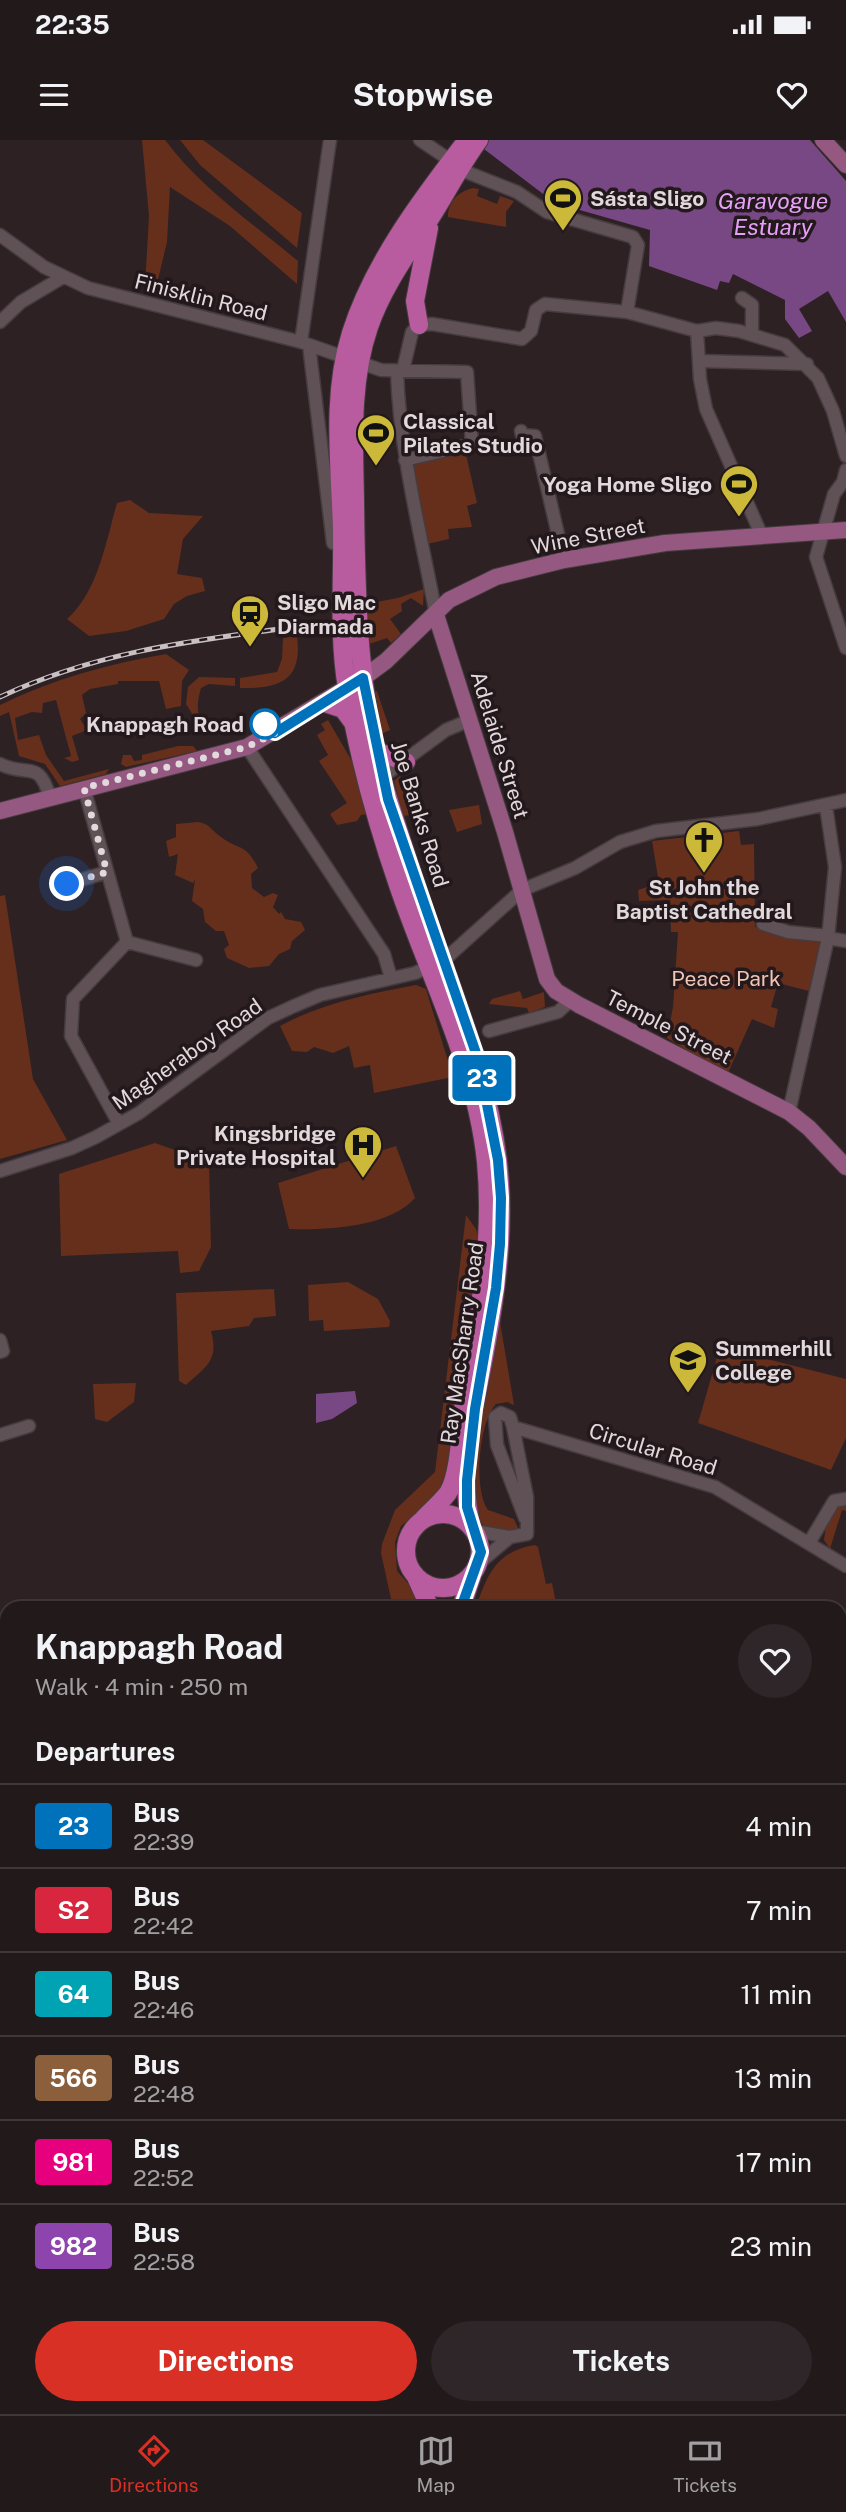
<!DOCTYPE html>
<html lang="en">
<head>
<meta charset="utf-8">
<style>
	:root { --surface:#22191b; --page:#2e2628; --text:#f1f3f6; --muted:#a2a0a3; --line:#3f383a; --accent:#d93025 }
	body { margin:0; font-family:"Public Sans",sans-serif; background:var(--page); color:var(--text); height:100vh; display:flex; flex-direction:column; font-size:26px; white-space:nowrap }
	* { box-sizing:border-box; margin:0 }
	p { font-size:23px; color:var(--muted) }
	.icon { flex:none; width:38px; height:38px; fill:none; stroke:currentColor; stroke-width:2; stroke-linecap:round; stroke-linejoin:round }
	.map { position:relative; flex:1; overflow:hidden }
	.side { position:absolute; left:0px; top:1461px; width:847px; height:814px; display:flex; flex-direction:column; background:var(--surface); border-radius:21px 21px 0 0; box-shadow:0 2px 5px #0004,0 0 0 2px var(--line) }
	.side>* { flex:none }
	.badge { padding:0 14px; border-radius:5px; font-size:24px; line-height:46px }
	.you { position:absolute; width:35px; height:35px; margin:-18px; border:5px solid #fff; border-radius:50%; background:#1a73e8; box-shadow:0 0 0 10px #1a73e833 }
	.map>.badge { position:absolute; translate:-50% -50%; box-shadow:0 0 0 4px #fff }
	h2 { padding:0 35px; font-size:26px; line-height:63px }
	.round { display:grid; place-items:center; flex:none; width:74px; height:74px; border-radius:37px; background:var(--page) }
	.overview { display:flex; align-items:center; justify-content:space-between; height:119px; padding:0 35px }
	h1 { font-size:33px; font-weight:700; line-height:52px }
	.button { display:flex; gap:14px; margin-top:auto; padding:14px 35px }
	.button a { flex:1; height:80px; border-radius:42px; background:var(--accent); color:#fff; font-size:28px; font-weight:700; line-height:80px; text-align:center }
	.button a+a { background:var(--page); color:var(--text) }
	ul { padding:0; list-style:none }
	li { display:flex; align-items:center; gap:21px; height:84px; padding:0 35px; border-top:2px solid var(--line) }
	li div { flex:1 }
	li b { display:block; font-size:26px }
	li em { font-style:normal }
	li .badge { min-width:77px; font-weight:700; text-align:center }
	.status { display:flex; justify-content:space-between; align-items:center; height:49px; padding:0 35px; background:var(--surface); direction:ltr }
	.status svg { height:19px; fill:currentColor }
	header { display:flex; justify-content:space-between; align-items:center; height:91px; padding:0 35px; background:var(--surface); font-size:32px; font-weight:700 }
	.dock { display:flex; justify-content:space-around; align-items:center; height:98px; border-top:2px solid var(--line); background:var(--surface); font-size:19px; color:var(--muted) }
	.dock a { display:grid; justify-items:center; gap:4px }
	.dock .active { color:var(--accent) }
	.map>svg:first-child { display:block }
</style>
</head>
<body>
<div class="status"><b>22:35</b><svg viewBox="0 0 49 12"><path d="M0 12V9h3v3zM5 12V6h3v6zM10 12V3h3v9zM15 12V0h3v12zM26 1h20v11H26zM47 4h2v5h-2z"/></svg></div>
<header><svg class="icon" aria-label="menu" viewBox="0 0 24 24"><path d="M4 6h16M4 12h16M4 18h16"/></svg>Stopwise<svg class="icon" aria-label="heart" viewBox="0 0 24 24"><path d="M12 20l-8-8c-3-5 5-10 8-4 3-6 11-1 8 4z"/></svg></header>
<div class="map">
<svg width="846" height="2274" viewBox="0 0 846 2274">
	<rect width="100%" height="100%" fill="#2d2124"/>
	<path fill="#652f1c" d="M 142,0 L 165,0 C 201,48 252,83 298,121 L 297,144 L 230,86 L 170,47 L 167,102 L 156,148 L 145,146 L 149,76 Z
		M 180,0 L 203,0 L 302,73 L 297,108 L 200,25 Z
		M 473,48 L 479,49 L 477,56 L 497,64 L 500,56 L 514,61 L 506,72 L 506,87 L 448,77 C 448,61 458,52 473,48 Z
		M 465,310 L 477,363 L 467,366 L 472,387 L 448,389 L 449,399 L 427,404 L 413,321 Z
		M 130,360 L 149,373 L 203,376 L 183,399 L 177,434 L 202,438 L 205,451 L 187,456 L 174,464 L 164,479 L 126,491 L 89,496 L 67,479 C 98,452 106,401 117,363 Z
		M 424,449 L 423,466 L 411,458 L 401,464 L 402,471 L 390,479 L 401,494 L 391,503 L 387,498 L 366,505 L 366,464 L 398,458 Z
		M 297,496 C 303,541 279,549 240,548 L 240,538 L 277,532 L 282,519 L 283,498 Z
		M 166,514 L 189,530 L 182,541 L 181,566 L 166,569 L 159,541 L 118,541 L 118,544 L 90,549 L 82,555 L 86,573 L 80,579 L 87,590 L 72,596 L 79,620 L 72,622 L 64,618 L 71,616 L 56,560 L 43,563 L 42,573 L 32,572 L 15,578 L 18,600 L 39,595 L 46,615 L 64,641 L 109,629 L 106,634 L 60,646 L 45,624 L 19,616 L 9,572 L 0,576 L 0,565 C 53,539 108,524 166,514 Z
		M 199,537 L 235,538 L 235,546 L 209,544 L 201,548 C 197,562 195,575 206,586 L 196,580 L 186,564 L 188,547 Z
		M 377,551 L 390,590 L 381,594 L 374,552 Z
		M 328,580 L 353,623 L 368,674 L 361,675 L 357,681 L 337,685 L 330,674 L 347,663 L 319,621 L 328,615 L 317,595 L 325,590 L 321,584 Z
		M 178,606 L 193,606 L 197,611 L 126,627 L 121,624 L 123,615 L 131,615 L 134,621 L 142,620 L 142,615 Z
		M 400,636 L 418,674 L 403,676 L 394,641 Z
		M 479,665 L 482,684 L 457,692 L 449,670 Z
		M 198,682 C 209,683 212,691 221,697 C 239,711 245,702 258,728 L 251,734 L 252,748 L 264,757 L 273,753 L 278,755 L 273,767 L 279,774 L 281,772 L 285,779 L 301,782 L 305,790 L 292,801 L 290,809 L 279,814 L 269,826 L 249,828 L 227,818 L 224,809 L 229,805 L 224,791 L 216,791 L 205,782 L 203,769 L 192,761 L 195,739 L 193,743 L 175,735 L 178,714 L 169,717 L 166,701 L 176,697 L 176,684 Z
		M 739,691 L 741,705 L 754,704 L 755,787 L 775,793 L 822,798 L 813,852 L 778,843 L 771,867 L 778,869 L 774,888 L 752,879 L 727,935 L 667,898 L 673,867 L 678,792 L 671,792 L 670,760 L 639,761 L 638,750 L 659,743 L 652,701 Z
		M 5,755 L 33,939 L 67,1000 L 0,1019 L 0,756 Z
		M 416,845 L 426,849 L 453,937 L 374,953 L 370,925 L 354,928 L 349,906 L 333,913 L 314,907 L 307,912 L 292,911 L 280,886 C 322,863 369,854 416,845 Z
		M 520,851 L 523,859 L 544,852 L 545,867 L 529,873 L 527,868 L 489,864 L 492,859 Z
		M 155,1003 L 209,1022 L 211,1107 L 199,1131 L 180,1133 L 178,1111 L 61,1116 L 59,1034 Z
		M 396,1006 L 415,1058 C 388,1088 327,1090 289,1089 L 278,1043 Z
		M 466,1075 L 476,1089 L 482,1115 L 450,1331 L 436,1357 L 401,1386 L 395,1402 L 397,1431 L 414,1450 L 422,1468 L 393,1468 L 381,1413 L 382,1404 L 395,1370 L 435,1332 Z
		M 348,1142 L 378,1159 L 390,1181 L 389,1187 L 324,1191 L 323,1180 L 309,1181 L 308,1145 Z
		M 274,1149 L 276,1176 L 254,1178 L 249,1186 L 211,1191 C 219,1220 207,1226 186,1245 L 179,1241 L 176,1153 Z
		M 498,1170 L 514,1265 L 507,1262 L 496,1264 C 479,1281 473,1350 488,1370 L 514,1379 L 518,1388 C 506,1394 486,1392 479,1380 C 459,1345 490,1212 498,1170 Z
		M 720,1207 L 846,1239 L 846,1298 L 831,1330 L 698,1283 Z
		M 136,1243 L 134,1262 L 107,1282 L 95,1279 L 93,1244 Z
		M 846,1363 L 846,1371 L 842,1370 L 830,1409 L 824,1400 L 826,1386 L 837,1365 Z
		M 535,1405 L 538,1407 L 546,1444 L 552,1443 L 557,1468 L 476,1468 C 487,1434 497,1411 535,1405 Z
		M 840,1496 L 846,1498 L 846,1621 L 840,1619 Z
		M 0,1601 L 7,1602 L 7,1693 L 0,1693 Z
		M 840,1662 L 846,1663 L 846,1760 L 840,1758 Z
		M 846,2109 L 846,2212 L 840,2210 L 840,2117 Z
		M 275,2268 L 354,2268 L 386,2274 L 278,2274 Z
		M 589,2268 L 626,2268 L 628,2274 L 588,2274 Z
		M 761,2268 L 814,2268 L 815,2270 L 812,2274 L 760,2274 Z"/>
	<path fill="#784885" d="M 472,0 L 810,0 L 846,41 L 846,182 L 828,151 L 799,169 L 812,191 L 799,198 L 785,179 L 785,160 L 733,134 L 729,143 L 720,141 L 717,150 L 649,126 L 650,90 L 555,63 Z
		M 355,1251 L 357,1263 L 332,1279 L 316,1283 L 316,1254 Z"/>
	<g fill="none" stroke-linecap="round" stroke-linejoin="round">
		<path stroke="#784885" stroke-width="2.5" d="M 0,1948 L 7,1950
			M 409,2268 L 409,2274"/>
		<g stroke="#463c3f" stroke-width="15">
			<path id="minor" d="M 420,0 L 469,33 L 517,52 L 547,72 L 633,97 L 638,105 L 627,172
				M 0,95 L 44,127 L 88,148 L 301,202 L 381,230 L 467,232 L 472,304 L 405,320
				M 742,158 L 752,165 L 752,194
				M 0,182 L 21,162 L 63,137
				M 697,191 L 700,239 L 706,269 L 761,394
				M 301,202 L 330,0
				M 309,205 L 333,403
				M 700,221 L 807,224
				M 403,230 L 412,192 L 419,185 L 432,184 L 522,199 L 531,191 L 536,170 L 545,164 L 627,172 L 697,191 L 716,188 L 739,191 L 785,205 L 818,238 L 833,271 L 846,316
				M 397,232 C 400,315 421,394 436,475
				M 521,291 L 522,295 L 535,296 L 564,420
				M 846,330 L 843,342 L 834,354 L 816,417 L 846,508
				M 247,607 L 384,814 L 391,838
				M 0,624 C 28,638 39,618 50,658
				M 378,640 L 446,590 L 470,580
				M 84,648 L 127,802 L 73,859 L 71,896 L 119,984
				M 67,744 L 107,732
				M 763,784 L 788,792 L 829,796
				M 828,798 L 846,801
				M 127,802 L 196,820
				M 489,891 L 558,872 L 571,860
				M 789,972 L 828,798 L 835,727 L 826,666
				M 0,1031 L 72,1008 L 96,997 L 139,973 L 268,878 L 294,866 L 320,855 L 415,833 L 443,821 L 522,750 L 575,728 L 620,702 L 656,691 L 758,679 L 846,660
				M 0,1200 L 3,1211 L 0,1212
				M 0,1295 L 29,1286
				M 525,1378 L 497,1305 L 495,1277 L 501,1273 L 510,1277 L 513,1287 L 715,1347 L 846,1426
				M 475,1391 L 510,1397
				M 809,1403 L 834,1361 L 846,1359
				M 479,1423 L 510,1397 L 527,1394 L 527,1357 L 513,1287
				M 0,1558 L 7,1558
				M 840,2028 L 846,2030
				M 840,2098 L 846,2091
				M 822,2268 L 846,2274
				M 270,2274 L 271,2268"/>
		</g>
		<g stroke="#463c3f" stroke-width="18">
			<path id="major" d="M 823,0 L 846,25
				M 436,475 L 505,692 L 547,839 L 556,851 L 579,865 L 789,972 L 809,988 L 846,1027
				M 0,671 L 247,607 L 363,538 L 386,521 L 449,460 L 496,437 L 564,420 L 665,403 L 846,390
				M 750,2268 L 750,2274
				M 715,2274 L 715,2268"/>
		</g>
		<g stroke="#463c3f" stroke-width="20">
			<path id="highway" d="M 419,185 L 415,161 L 429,88
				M 325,563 L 343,569 L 354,584
				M 376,611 L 406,622
				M406 1411a37 37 0 1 1 74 0a37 37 0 1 1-74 0Z
				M 423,1379 C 431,1371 441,1362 448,1353 C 462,1331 461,1267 467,1238 C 481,1166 493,1096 486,1022 C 476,924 429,837 398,745 C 376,681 358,615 347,548 C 338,496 343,441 342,388 C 340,323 331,256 351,193 C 373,123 423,57 467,0
				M 472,1388 C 456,1329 477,1260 487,1202 C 498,1142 505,1082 498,1021 C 488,940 459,868 432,792 C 417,749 403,705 389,661 C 358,564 356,461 355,360 C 354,303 350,242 369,187 C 383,146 410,110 433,74 C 448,50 462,23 479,0
				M 416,1437 L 430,1468
				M 461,1468 L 472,1436
				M 636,2268 L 638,2274
				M 657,2268 L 659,2274
				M 581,2274 L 582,2268"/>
		</g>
		<use href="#minor" stroke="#5f5155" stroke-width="12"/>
		<use href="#major" stroke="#955881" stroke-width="16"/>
		<use href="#highway" stroke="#b95c9f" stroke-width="18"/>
		<g stroke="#c9c0c3" stroke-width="5">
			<path id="rail" d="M 0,557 C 96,512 189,501 294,487"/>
		</g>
		<use href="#rail" stroke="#23181b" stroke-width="2.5" stroke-dasharray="8" stroke-linecap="butt"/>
	</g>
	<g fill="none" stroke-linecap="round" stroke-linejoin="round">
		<g stroke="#fff" stroke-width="16">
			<path id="line" d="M 263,579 L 275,593 L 363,538 L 388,659 L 478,919 L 498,1020 L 501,1058 L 500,1104 L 496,1148 L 475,1269 L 467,1340 L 467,1367 L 481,1412 L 461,1468"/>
		</g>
		<use href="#line" stroke="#0072bc" stroke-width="10"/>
		<path stroke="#e2d9dc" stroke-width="7" stroke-dasharray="0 12.6" d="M 67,744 L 107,732 L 84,648 L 247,607 L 275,593 L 265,584"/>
	</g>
	<defs>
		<g id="stadium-pin" transform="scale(2.0125)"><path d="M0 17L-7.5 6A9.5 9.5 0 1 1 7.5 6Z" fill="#ccb939" stroke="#23181b"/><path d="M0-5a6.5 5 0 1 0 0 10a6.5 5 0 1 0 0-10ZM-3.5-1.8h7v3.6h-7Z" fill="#111"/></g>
		<g id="station-pin" transform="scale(2.0125)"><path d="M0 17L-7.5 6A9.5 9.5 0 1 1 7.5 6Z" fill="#ccb939" stroke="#23181b"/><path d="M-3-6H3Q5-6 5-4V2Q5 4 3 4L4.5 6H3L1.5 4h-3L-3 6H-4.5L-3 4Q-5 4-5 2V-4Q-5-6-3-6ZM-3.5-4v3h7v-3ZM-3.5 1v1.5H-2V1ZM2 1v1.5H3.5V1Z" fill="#111"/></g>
		<g id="church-pin" transform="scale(2.0125)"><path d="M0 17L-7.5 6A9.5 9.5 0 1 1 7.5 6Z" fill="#ccb939" stroke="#23181b"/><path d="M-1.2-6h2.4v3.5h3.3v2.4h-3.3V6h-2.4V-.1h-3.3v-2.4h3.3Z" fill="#111"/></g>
		<g id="hospital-pin" transform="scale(2.0125)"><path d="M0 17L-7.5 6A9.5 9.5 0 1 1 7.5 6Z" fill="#ccb939" stroke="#23181b"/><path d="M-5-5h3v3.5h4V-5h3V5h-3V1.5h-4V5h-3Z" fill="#111"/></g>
		<g id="school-pin" transform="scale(2.0125)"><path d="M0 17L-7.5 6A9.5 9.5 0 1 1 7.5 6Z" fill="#ccb939" stroke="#23181b"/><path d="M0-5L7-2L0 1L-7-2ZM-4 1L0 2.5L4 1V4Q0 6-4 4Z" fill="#111"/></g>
	</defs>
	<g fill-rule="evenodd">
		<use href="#stadium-pin" x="563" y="58"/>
		<use href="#stadium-pin" x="376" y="293"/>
		<use href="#stadium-pin" x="739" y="344"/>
		<use href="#station-pin" x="250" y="474"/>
		<use href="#church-pin" x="704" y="700"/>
		<use href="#hospital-pin" x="363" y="1005"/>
		<use href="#school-pin" x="688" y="1220"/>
	</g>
	<circle fill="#fff" stroke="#0072bc" stroke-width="3.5" cx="265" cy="584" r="14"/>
	<g text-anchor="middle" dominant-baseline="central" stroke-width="7" stroke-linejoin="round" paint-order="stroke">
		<g font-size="21" font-weight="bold" fill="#e2d9dc" stroke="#23181b" text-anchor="start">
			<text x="590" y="58">Sásta Sligo</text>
			<text x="403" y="281">Classical<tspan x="403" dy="24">Pilates Studio</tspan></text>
			<text x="712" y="344" text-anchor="end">Yoga Home Sligo</text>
			<text x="277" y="462">Sligo Mac<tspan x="277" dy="24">Diarmada</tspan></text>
			<text x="704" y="747" text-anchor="middle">St John the<tspan x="704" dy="24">Baptist Cathedral</tspan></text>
			<text x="336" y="993" text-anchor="end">Kingsbridge<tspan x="336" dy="24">Private Hospital</tspan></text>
			<text x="715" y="1208">Summerhill<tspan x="715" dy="24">College</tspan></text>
		</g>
		<g font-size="21" fill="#e2d9dc" stroke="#23181b">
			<text transform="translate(201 157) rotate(14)">Finisklin Road</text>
			<text transform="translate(588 396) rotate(-11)">Wine Street</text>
			<text transform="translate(500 605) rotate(73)">Adelaide Street</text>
			<text transform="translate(420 674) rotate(73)">Joe Banks Road</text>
			<text transform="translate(669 887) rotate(27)">Temple Street</text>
			<text transform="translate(187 914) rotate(-35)">Magheraboy Road</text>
			<text transform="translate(462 1203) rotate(-82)">Ray MacSharry Road</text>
			<text transform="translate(653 1309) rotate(17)">Circular Road</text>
		</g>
		<g font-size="21" font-weight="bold" fill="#e2d9dc" stroke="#23181b" text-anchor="end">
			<text x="244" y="584">Knappagh Road</text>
		</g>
		<g font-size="21" fill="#f1c4b4" stroke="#23181b">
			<text x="726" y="838">Peace Park</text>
		</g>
		<g font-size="23" font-style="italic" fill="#e5a0f7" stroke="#23181b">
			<text x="773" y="60">Garavogue<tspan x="773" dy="26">Estuary</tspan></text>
		</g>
	</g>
</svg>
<div class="you" style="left:67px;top:744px"></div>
<b class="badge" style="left:482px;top:938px;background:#0072bc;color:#fff">23</b>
<section class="side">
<div class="overview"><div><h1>Knappagh Road</h1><p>Walk · 4 min · 250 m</p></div><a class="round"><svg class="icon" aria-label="heart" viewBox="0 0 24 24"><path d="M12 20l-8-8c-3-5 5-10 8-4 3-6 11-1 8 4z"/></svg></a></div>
<h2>Departures</h2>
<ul>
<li><span class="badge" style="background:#0072bc;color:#fff">23</span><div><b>Bus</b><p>22:39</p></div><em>4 min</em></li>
<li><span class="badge" style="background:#d7263d;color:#fff">S2</span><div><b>Bus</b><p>22:42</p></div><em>7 min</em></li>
<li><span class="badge" style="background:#00a3b4;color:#fff">64</span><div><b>Bus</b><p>22:46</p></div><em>11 min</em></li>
<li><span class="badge" style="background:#8b5e3c;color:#fff">566</span><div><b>Bus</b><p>22:48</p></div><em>13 min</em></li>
<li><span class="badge" style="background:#e6007e;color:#fff">981</span><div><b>Bus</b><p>22:52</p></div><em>17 min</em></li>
<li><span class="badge" style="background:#8e44ad;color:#fff">982</span><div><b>Bus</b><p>22:58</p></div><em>23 min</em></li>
</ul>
<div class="button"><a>Directions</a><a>Tickets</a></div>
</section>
</div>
<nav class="dock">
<a class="active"><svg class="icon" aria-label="directions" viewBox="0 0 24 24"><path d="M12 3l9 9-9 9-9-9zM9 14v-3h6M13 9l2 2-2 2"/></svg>Directions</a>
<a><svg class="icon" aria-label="map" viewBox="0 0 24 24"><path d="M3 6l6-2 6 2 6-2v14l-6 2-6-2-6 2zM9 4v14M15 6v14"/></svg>Map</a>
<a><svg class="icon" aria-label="tickets" viewBox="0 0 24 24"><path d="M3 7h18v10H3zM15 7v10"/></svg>Tickets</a>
</nav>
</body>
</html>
